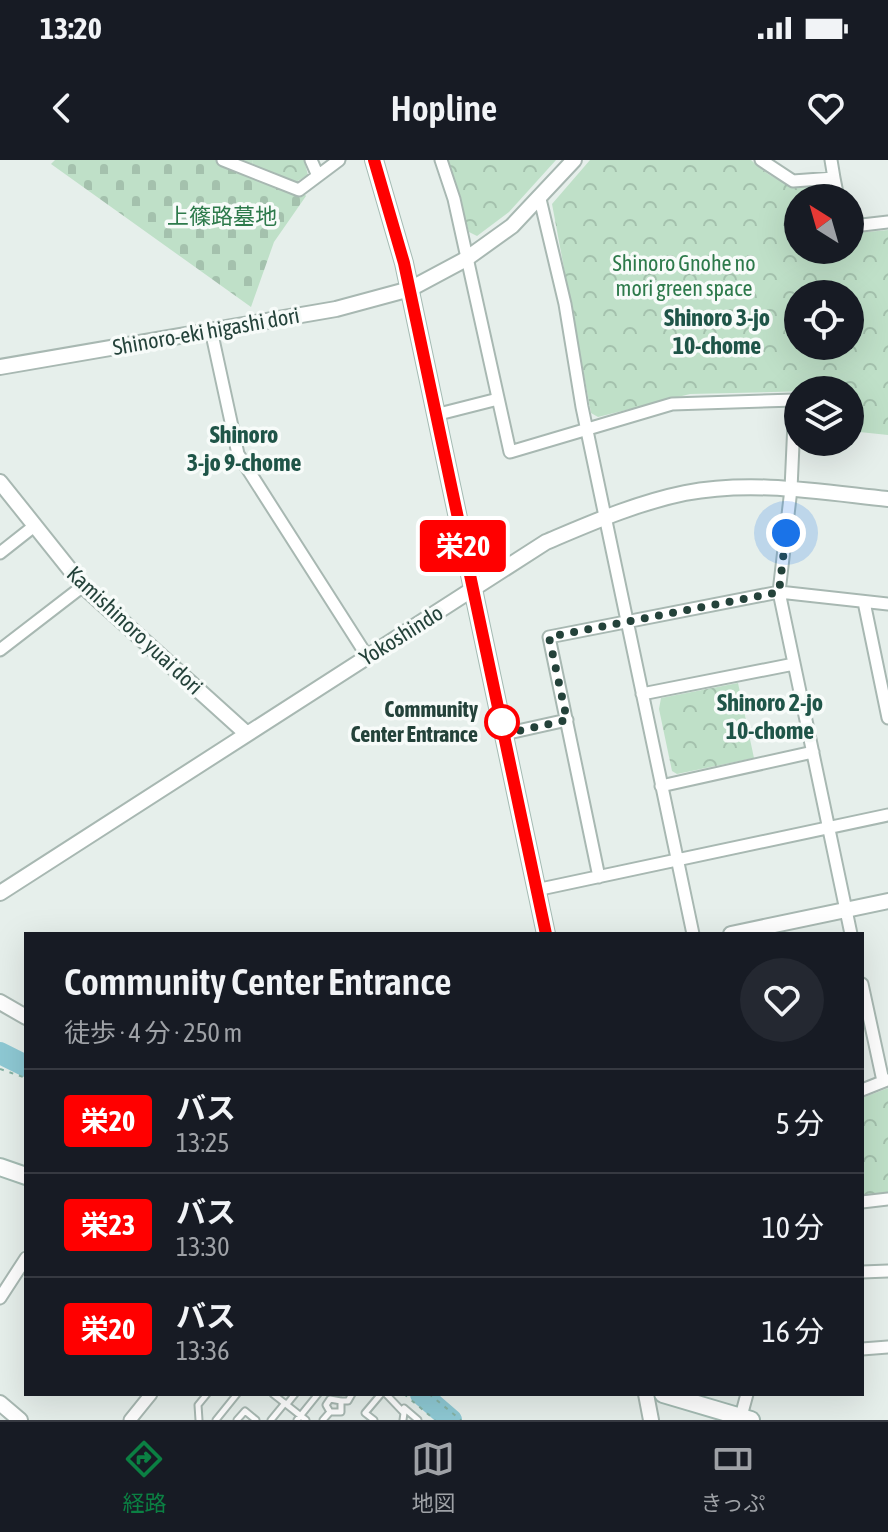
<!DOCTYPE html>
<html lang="ja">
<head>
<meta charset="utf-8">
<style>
	:root { --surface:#171b24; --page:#242831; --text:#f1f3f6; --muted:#9ea1a6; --line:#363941; --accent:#0b8043 }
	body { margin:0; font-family:"Asap Condensed","Noto Sans JP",sans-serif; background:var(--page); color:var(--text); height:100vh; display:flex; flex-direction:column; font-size:30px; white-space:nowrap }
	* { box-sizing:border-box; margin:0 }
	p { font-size:26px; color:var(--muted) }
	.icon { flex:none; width:44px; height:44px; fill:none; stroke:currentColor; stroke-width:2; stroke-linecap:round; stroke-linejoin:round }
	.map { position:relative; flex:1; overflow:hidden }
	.details { position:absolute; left:24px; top:772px; width:840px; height:464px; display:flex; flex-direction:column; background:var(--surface); border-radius:0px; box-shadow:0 8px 32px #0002 }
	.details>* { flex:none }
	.badge { padding:0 16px; border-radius:6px; font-size:28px; line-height:52px }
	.needle { width:52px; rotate:323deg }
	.buttons { position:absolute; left:784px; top:24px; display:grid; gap:16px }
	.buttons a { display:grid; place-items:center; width:80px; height:80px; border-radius:50%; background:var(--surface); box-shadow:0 8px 32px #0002; font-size:40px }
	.you { position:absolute; width:40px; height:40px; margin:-20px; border:6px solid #fff; border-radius:50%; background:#1a73e8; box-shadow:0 0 0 12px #1a73e833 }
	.map>.badge { position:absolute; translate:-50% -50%; box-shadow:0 0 0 4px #fff }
	.round { display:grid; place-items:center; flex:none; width:84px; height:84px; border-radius:42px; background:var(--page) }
	.summary { display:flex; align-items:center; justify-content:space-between; height:136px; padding:0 40px }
	h1 { font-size:38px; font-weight:600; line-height:60px }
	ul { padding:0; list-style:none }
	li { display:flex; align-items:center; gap:24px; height:104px; padding:0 40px; border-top:2px solid var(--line) }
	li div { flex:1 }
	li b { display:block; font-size:30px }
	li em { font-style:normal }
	li .badge { min-width:88px; font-weight:700; text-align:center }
	.status { display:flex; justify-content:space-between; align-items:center; height:56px; padding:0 40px; background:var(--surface); direction:ltr }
	.status svg { height:22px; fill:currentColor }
	header { display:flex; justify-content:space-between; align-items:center; height:104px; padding:0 40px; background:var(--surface); font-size:36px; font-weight:600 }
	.tabs { display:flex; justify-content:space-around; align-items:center; height:112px; border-top:2px solid var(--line); background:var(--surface); font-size:22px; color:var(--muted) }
	.tabs a { display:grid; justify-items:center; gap:4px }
	.tabs .active { color:var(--accent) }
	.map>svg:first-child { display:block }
</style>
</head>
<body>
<div class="status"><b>13:20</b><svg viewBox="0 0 49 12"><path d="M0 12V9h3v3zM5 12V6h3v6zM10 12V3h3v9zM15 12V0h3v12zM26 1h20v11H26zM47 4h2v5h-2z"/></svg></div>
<header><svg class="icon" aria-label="back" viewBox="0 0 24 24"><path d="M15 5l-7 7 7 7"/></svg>Hopline<svg class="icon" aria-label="heart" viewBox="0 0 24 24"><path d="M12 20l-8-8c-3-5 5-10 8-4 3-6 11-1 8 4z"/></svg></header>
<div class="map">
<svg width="888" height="1260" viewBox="0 0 888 1260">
	<defs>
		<pattern id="cemetery-stones" width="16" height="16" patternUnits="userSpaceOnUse" patternTransform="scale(2)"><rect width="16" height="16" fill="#bfe0c8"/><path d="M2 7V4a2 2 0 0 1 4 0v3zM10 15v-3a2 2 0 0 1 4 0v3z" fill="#a4c1ad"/></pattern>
		<pattern id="park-crowns" width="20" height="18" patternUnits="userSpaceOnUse" patternTransform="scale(2)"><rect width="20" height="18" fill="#bfe0c8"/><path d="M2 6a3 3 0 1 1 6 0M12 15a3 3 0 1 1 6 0" fill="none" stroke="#a4c1ad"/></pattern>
	</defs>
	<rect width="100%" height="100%" fill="#e6efeb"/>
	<path fill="url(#cemetery-stones)" d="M 55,0 L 252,0 L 253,6 L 296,22 L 306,36 L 274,82 L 251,147 L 51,4 Z"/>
	<path fill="url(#park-crowns)" fill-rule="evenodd" d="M 252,0 L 304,0 L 308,15 L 296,22 L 253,6 Z
		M 448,0 L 556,0 L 509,52 L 477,76 L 469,72 Z
		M 590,0 L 751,0 C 775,23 795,29 827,27 L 829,38 L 798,38 L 798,90 L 850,90 L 850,67 L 867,72 L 888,70 L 888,275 L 850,271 L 850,230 L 690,234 L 598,257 L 591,253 L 552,44 ZM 798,134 L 850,134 L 850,186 L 798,186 Z
		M 738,523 L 754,598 L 677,614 L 672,611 L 659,549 L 661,538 Z
		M 888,928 L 888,1032 L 862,1035 L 862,938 Z"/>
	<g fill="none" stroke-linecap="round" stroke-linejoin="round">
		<path stroke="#8ec9d4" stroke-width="22" d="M 0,893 L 26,906
			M 421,1234 L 451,1260"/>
		<g stroke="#a8b8b2" stroke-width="9">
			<path id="service" d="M 273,1234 L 306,1260
				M 386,1234 L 404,1253 L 403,1260
				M 342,1241 L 348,1241 L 352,1234
				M 287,1244 L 295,1234
				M 404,1248 L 418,1260
				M 199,1260 L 198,1245 L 207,1234
				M 216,1260 L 237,1234
				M 237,1260 L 245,1251 L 256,1260
				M 271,1260 L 285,1243
				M 297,1260 L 318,1234
				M 323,1260 L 330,1252 L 341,1252 L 341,1241 L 330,1239 L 326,1245 L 330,1252
				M 374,1260 L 365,1253 L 381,1234"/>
		</g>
		<g stroke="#a8b8b2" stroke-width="15">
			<path id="minor" d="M 223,0 L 299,30 L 339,0
				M 311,0 L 318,16
				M 441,0 L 454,39 L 510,292 L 672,244 L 795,240 L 791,329 L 779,432 L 851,774
				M 761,0 L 793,21 L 834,18 L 838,38
				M 831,0 L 834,18
				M 540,39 L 565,144 L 582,247 L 693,774
				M 850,57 L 862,65 L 888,62
				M 211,170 L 238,294 L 367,496
				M 435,255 L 498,239
				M 0,393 L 33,367
				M 864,442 L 888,558
				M 0,490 L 83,426
				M 642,534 L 794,504
				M 504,574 L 567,560
				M 661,626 L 813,592
				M 599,717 L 549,477 L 779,432 L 888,444
				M 536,730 L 888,655
				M 862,824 L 883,921
				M 862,930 L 887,920
				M 862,1042 L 888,1039
				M 862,1112 L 888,1111
				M 0,1138 L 26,1098
				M 862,1189 L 888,1187
				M 130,1260 L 151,1234
				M 740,1260 L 747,1234"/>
		</g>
		<g stroke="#a8b8b2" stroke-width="18">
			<path id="tertiary" d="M 0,207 L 336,149 L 410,129 L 466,99 L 512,66 L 574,0
				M 0,322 L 83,426 L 247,574
				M 0,733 L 546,382 C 591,363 636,343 685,333 C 752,320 821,332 888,339
				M 731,774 L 888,741
				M 0,842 L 26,857
				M 646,1234 L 651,1260
				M 0,1243 L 20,1260"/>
		</g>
		<g stroke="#a4bbb3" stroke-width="20">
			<path id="secondary" d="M 374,0 L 404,103 L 546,774
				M 0,1007 L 26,1016
				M 663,1234 L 751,1260"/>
		</g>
		<path stroke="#86b3a5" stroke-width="2" stroke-dasharray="4 6" stroke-linecap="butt" d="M 0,909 L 26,918
			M 404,1234 L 435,1260
			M 429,1234 L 461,1260"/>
		<use href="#service" stroke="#fff" stroke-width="5"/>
		<use href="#minor" stroke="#fff" stroke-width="11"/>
		<use href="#tertiary" stroke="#fff" stroke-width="14"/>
		<use href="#secondary" stroke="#fff" stroke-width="16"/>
	</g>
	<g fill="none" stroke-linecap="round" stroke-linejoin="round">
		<g stroke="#fff" stroke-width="18">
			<path id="line" d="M 374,0 L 404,103 L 546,774"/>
		</g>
		<use href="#line" stroke="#f00" stroke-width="12"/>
		<path stroke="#24423a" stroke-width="8" stroke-dasharray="0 14.4" d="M 502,562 L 504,574 L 567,560 L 549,477 L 779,432 L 786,373"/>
	</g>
	<circle fill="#fff" stroke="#f00" stroke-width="4" cx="502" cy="562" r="16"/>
	<g text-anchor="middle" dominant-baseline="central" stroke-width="7" stroke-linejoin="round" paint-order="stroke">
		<g font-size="22" fill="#2d7a4b" stroke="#f7fbf9">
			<text x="222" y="56">上篠路墓地</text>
			<text x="684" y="103">Shinoro Gnohe no<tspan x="684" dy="25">mori green space</tspan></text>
		</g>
		<g font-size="22" fill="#24423a" stroke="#f7fbf9">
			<text transform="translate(206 171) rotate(-10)">Shinoro-eki higashi dori</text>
			<text transform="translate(135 470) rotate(43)">Kamishinoro yuai dori</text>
			<text transform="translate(401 475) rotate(-32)">Yokoshindo</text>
		</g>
		<g font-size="22" font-weight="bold" fill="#24423a" stroke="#f7fbf9" text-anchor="end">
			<text x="478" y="549">Community<tspan x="478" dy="25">Center Entrance</tspan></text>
		</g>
		<g font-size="24" font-weight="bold" fill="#1f5548" stroke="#f7fbf9">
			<text x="717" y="157">Shinoro 3-jo<tspan x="717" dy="28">10-chome</tspan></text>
			<text x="244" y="274">Shinoro<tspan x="244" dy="28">3-jo 9-chome</tspan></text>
			<text x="770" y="542">Shinoro 2-jo<tspan x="770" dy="28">10-chome</tspan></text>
		</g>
	</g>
</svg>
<div class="buttons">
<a><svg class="needle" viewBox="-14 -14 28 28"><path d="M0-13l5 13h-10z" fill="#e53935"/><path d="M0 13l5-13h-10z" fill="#9ea1a6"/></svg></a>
<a><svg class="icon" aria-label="locate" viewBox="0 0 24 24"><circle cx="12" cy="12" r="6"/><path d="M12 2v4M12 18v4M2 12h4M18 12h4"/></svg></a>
<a><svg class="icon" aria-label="layers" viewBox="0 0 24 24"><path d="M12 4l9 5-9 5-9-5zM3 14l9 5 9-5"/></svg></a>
</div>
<div class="you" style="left:786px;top:373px"></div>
<b class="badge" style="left:463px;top:386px;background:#f00;color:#fff">栄20</b>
<section class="details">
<div class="summary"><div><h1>Community Center Entrance</h1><p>徒歩 · 4 分 · 250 m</p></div><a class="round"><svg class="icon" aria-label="heart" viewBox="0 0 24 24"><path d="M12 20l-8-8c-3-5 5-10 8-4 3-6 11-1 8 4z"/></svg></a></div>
<ul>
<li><span class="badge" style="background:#f00;color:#fff">栄20</span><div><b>バス</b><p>13:25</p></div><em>5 分</em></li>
<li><span class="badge" style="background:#f00;color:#fff">栄23</span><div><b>バス</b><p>13:30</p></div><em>10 分</em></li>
<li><span class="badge" style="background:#f00;color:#fff">栄20</span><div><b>バス</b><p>13:36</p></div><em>16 分</em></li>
</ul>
</section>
</div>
<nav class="tabs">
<a class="active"><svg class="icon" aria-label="directions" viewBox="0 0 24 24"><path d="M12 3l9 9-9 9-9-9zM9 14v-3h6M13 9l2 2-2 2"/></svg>経路</a>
<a><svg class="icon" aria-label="map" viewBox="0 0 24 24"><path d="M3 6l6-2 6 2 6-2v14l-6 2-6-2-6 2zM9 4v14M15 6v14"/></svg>地図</a>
<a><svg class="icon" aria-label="tickets" viewBox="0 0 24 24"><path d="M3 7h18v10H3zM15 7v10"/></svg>きっぷ</a>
</nav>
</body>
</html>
